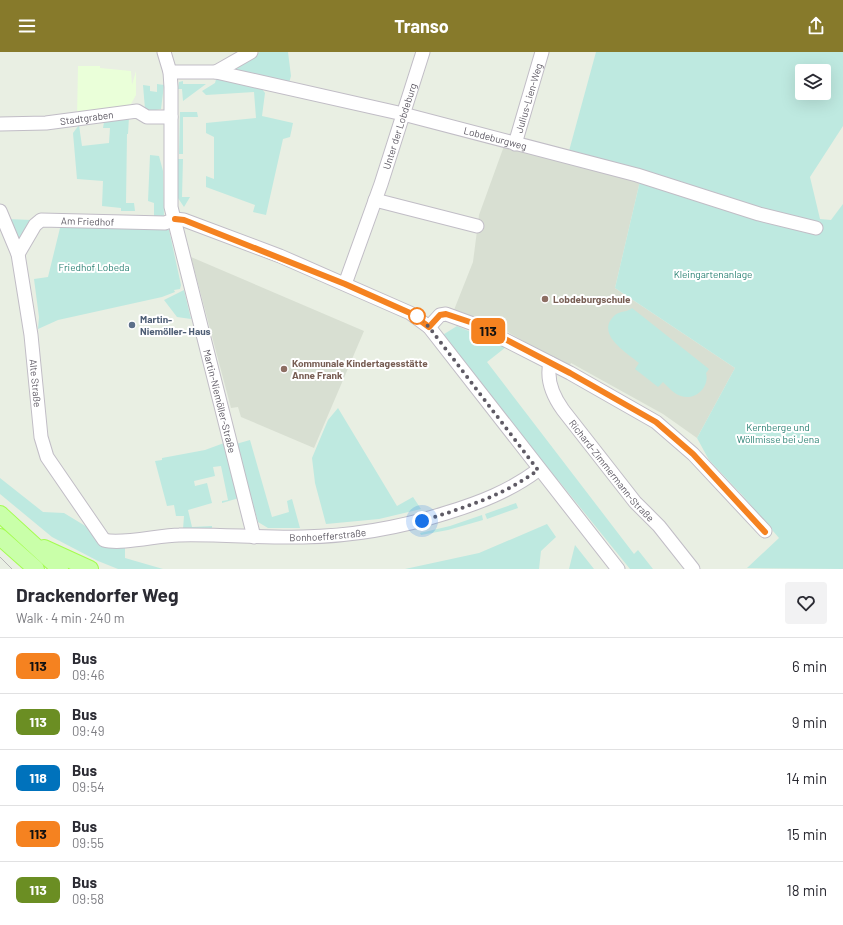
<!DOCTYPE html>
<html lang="en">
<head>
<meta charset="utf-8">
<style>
	:root { --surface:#fff; --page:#f2f2f3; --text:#2b2b33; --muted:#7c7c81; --line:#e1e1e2; --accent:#877a2b }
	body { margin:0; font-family:Barlow,sans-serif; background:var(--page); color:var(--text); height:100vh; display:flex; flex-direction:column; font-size:15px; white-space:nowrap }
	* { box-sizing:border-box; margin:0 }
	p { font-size:13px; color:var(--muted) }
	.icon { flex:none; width:22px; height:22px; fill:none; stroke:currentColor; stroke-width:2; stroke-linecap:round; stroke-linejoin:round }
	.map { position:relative; height:517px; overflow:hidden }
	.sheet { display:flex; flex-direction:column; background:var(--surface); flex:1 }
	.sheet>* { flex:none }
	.badge { padding:0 8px; border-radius:6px; font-size:14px; line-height:26px }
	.tools { position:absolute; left:795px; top:12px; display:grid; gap:8px }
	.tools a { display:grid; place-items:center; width:36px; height:36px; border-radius:4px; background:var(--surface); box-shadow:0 4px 16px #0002; font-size:20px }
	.you { position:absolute; width:20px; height:20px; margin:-10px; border:3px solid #fff; border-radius:50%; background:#1a73e8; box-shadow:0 0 0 6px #1a73e833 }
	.map>.badge { position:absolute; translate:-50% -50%; box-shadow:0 0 0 2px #fff }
	.round { display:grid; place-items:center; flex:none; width:42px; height:42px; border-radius:4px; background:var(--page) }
	.overview { display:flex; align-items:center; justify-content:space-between; height:68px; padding:0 16px }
	h1 { font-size:19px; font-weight:700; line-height:30px }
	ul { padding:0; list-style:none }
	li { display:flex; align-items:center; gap:12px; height:56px; padding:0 16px; border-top:1px solid var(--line) }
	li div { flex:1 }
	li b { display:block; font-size:15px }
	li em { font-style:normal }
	li .badge { min-width:44px; font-weight:700; text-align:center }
	header { display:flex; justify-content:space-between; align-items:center; height:52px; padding:0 16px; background:var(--accent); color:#fff; font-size:18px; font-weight:700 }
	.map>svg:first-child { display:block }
</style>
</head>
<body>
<header><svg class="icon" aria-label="menu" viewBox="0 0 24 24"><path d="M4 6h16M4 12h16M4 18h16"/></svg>Transo<svg class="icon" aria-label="share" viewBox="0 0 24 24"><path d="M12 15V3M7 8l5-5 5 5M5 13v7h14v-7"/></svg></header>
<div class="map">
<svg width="843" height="517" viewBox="0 0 843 517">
	<rect width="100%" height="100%" fill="#e9efe3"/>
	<path fill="#eaffd9" d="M 78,14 L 100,14 L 100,16 L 131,19 L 132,33 L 136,19 L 136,43 L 131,52 L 126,58 L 77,66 Z"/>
	<path fill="#d8dfd2" d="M 504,94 L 640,129 L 615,236 L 735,316 L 697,386 L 663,362 L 571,311 L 569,315 L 492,271 L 454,258 L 473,210 L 479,163 Z
		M 191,205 L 364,279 L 314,396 L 241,365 L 238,355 L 231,356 Z"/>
	<path fill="#bee9e0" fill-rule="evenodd" d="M 260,0 L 288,0 L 291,24 L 289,31 L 232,18 L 231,15 Z
		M 596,0 L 843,0 L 843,74 L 810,125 L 820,167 L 831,168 L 843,152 L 843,517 L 747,516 L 779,486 L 743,444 L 709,408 L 697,386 L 735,316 L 615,236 L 640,129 L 566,110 ZM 802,19 L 824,19 L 824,41 L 802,41 Z
		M 217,24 L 259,33 L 265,41 L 262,64 L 293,71 L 290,85 L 283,87 L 266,163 L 253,160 L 255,153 L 206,135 L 206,124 L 214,127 L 214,85 L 206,81 L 206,71 L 256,66 L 254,40 L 206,43 L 202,39 L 215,31 Z
		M 183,29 L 183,32 L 206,32 L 183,49 L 182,37 L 178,37 L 179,30 Z
		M 157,32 L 164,33 L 161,57 L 151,59 L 145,57 L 143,33 L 150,34 L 150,39 L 157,40 Z
		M 180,60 L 197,60 L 198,65 L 183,65 L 183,102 L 179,102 Z
		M 129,65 L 128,82 L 127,82 L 126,151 L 134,151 L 135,159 L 121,159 L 121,156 L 102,154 L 103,129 L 77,127 L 73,81 L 79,73 L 82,94 L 109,91 L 110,76 L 103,76 L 104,70 L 108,66 Z
		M 150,103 L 159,104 L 163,119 L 164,166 L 154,166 L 154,151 L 148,149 Z
		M 178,107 L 183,107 L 182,145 L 190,145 L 184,155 L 178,146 Z
		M 7,167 L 32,168 L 19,194 Z
		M 60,176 L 100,176 L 169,178 L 181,233 L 180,237 L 174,238 L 175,240 L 162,245 L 58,268 L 38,277 L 39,265 L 34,227 L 48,225 Z
		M 184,238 L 191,267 L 177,265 L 164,248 Z
		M 632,256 L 709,317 L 706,321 C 710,335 695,349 681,344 C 674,342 668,335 663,330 L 658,335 L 635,317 L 639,311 C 627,301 594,282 615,263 C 620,259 628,260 632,256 Z
		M 457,274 L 506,295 L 487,310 L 634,502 L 638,498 L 653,517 L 630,517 L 558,428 L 555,430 L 441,284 Z
		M 338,356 L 397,454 L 413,445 L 421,457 L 379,467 L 326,472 L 315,431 L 312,406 L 328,368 Z
		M 250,388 L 272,465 L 289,460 L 287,449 L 292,447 L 300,476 L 268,476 L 258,470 L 236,392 Z
		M 224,391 L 239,446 L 222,451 L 222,449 L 228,448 L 221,414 L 213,415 L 215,424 L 194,429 L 195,434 L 207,431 L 212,451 L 188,458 L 192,475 L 212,474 L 212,477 L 183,477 L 184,464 L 176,464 L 174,453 L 167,454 L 155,409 L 162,408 L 162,406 L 205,398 Z
		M 0,426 L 43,460 L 64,461 L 87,475 L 125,492 L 125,506 L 163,517 L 118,517 L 98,509 L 52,485 L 0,442 Z
		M 516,451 L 518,456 L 487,467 L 485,462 Z
		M 482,463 L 483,468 L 448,478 L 421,483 L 420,481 L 450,474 Z
		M 547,472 L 556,485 L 541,499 L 539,517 L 405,517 L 479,501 Z
		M 575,493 L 594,517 L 569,517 Z"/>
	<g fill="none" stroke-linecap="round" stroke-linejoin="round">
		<g stroke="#c1bdc6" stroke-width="15">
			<g id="minor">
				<path id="s1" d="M 164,0 L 170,20 L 171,35 L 171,155 L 254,485"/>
				<path id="s2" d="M 170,20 L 216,20 L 403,62 L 637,123 L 759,162 L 816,176"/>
				<path d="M 216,20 L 251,0"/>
				<path id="s3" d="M 0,72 L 46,71 L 137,59 L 147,65 L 171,65"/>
				<path id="s4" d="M 515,92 L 542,0"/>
				<path d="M 375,148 L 477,174"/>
				<path id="s5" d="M 0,159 L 18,202 L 31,283 L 41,385 L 47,405 L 104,488 C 121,493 160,483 179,483 C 221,482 262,486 303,485 C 352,484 399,476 446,461 C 479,451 510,439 538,418"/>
				<path id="s6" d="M 18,202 L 35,173 L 41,168 L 165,171 L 175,167 L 184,168 L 280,204 L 410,261 L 429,275 L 618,517"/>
				<path id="s7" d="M 345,232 L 381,132 L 423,0"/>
				<path d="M 429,275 L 440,263 L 446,262 L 476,273 L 570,321 L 656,370 L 693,402 L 765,479"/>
				<path id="s8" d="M 550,311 C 546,328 553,344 563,358 L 635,450 L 659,474 L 693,517"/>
			</g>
		</g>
		<g stroke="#a4fd4f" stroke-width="18">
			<path id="major" d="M 0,462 L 60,517
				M 0,485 L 36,517
				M 44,496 L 90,517"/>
		</g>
		<use href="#minor" stroke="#fff" stroke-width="13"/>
		<use href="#major" stroke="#c9ffa9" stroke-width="16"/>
		<path stroke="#b8b7b8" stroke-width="1" d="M 0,505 L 12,517"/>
	</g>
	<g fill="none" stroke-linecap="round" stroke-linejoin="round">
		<g stroke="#fff" stroke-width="9">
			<path id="line" d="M 175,167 L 184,168 L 345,232 L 410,261 L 429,275 L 440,263 L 446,262 L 476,272 L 570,321 L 656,370 L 693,402 L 765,480"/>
		</g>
		<use href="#line" stroke="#f58220" stroke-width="6"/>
		<path stroke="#5f5b65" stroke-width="4" stroke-dasharray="0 7.2" d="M 417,264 L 429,275 L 538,418 C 503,444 463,456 422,469"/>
	</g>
	<g fill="#8d6e63" stroke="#fff" stroke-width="1.5">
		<circle cx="545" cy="247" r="4"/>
		<circle cx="284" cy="317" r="4"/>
	</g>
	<circle fill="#fff" stroke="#f58220" stroke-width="2" cx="417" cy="264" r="8"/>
	<circle fill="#5c6f8a" stroke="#fff" stroke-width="1.5" cx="132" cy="273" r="4"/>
	<g text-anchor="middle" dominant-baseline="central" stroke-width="4" stroke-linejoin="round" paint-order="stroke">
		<g font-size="10" fill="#5f5b65" stroke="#fff">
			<text stroke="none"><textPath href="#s4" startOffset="48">Julius-Lien-Weg</textPath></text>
			<text stroke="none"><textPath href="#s3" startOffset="87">Stadtgraben</textPath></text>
			<text stroke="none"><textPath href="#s7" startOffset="167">Unter der Lobdeburg</textPath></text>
			<text stroke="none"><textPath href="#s2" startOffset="333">Lobdeburgweg</textPath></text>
			<text stroke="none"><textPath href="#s6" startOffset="88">Am Friedhof</textPath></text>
			<text stroke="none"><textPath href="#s5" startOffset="177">Alte Straße</textPath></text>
			<text stroke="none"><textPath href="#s1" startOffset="356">Martin-Niemöller-Straße</textPath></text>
			<text stroke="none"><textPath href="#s8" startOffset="128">Richard-Zimmermann-Straße</textPath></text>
			<text stroke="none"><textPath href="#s5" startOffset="577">Bonhoefferstraße</textPath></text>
		</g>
		<g font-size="10" fill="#2d8375" stroke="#fff">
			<text x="94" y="215">Friedhof Lobeda</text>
			<text x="713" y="222">Kleingartenanlage</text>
			<text x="778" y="375">Kernberge und<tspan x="778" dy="12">Wöllmisse bei Jena</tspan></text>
		</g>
		<g font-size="10" font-weight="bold" fill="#785e54" stroke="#fff" text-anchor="start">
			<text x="553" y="247">Lobdeburgschule</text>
			<text x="292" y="311">Kommunale Kindertagesstätte<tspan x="292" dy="12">Anne Frank</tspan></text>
		</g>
		<g font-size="10" font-weight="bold" fill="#4e5e75" stroke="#fff" text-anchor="start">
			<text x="140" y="267">Martin-<tspan x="140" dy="12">Niemöller- Haus</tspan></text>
		</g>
	</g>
</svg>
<div class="tools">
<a><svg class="icon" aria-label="layers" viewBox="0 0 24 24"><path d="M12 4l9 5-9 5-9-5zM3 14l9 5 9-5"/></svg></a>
</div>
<div class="you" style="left:422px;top:469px"></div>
<b class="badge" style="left:488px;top:279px;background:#f58220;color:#111">113</b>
</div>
<section class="sheet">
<div class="overview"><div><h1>Drackendorfer Weg</h1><p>Walk · 4 min · 240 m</p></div><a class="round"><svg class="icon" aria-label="heart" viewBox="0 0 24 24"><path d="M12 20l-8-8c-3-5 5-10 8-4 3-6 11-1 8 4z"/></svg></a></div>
<ul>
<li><span class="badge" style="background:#f58220;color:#111">113</span><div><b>Bus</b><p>09:46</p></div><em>6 min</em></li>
<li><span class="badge" style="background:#6b8e23;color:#fff">113</span><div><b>Bus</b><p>09:49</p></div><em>9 min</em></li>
<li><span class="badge" style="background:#0072bc;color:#fff">118</span><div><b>Bus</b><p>09:54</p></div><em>14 min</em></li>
<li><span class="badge" style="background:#f58220;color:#111">113</span><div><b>Bus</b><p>09:55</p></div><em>15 min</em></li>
<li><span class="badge" style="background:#6b8e23;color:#fff">113</span><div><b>Bus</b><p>09:58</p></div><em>18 min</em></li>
</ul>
</section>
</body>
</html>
